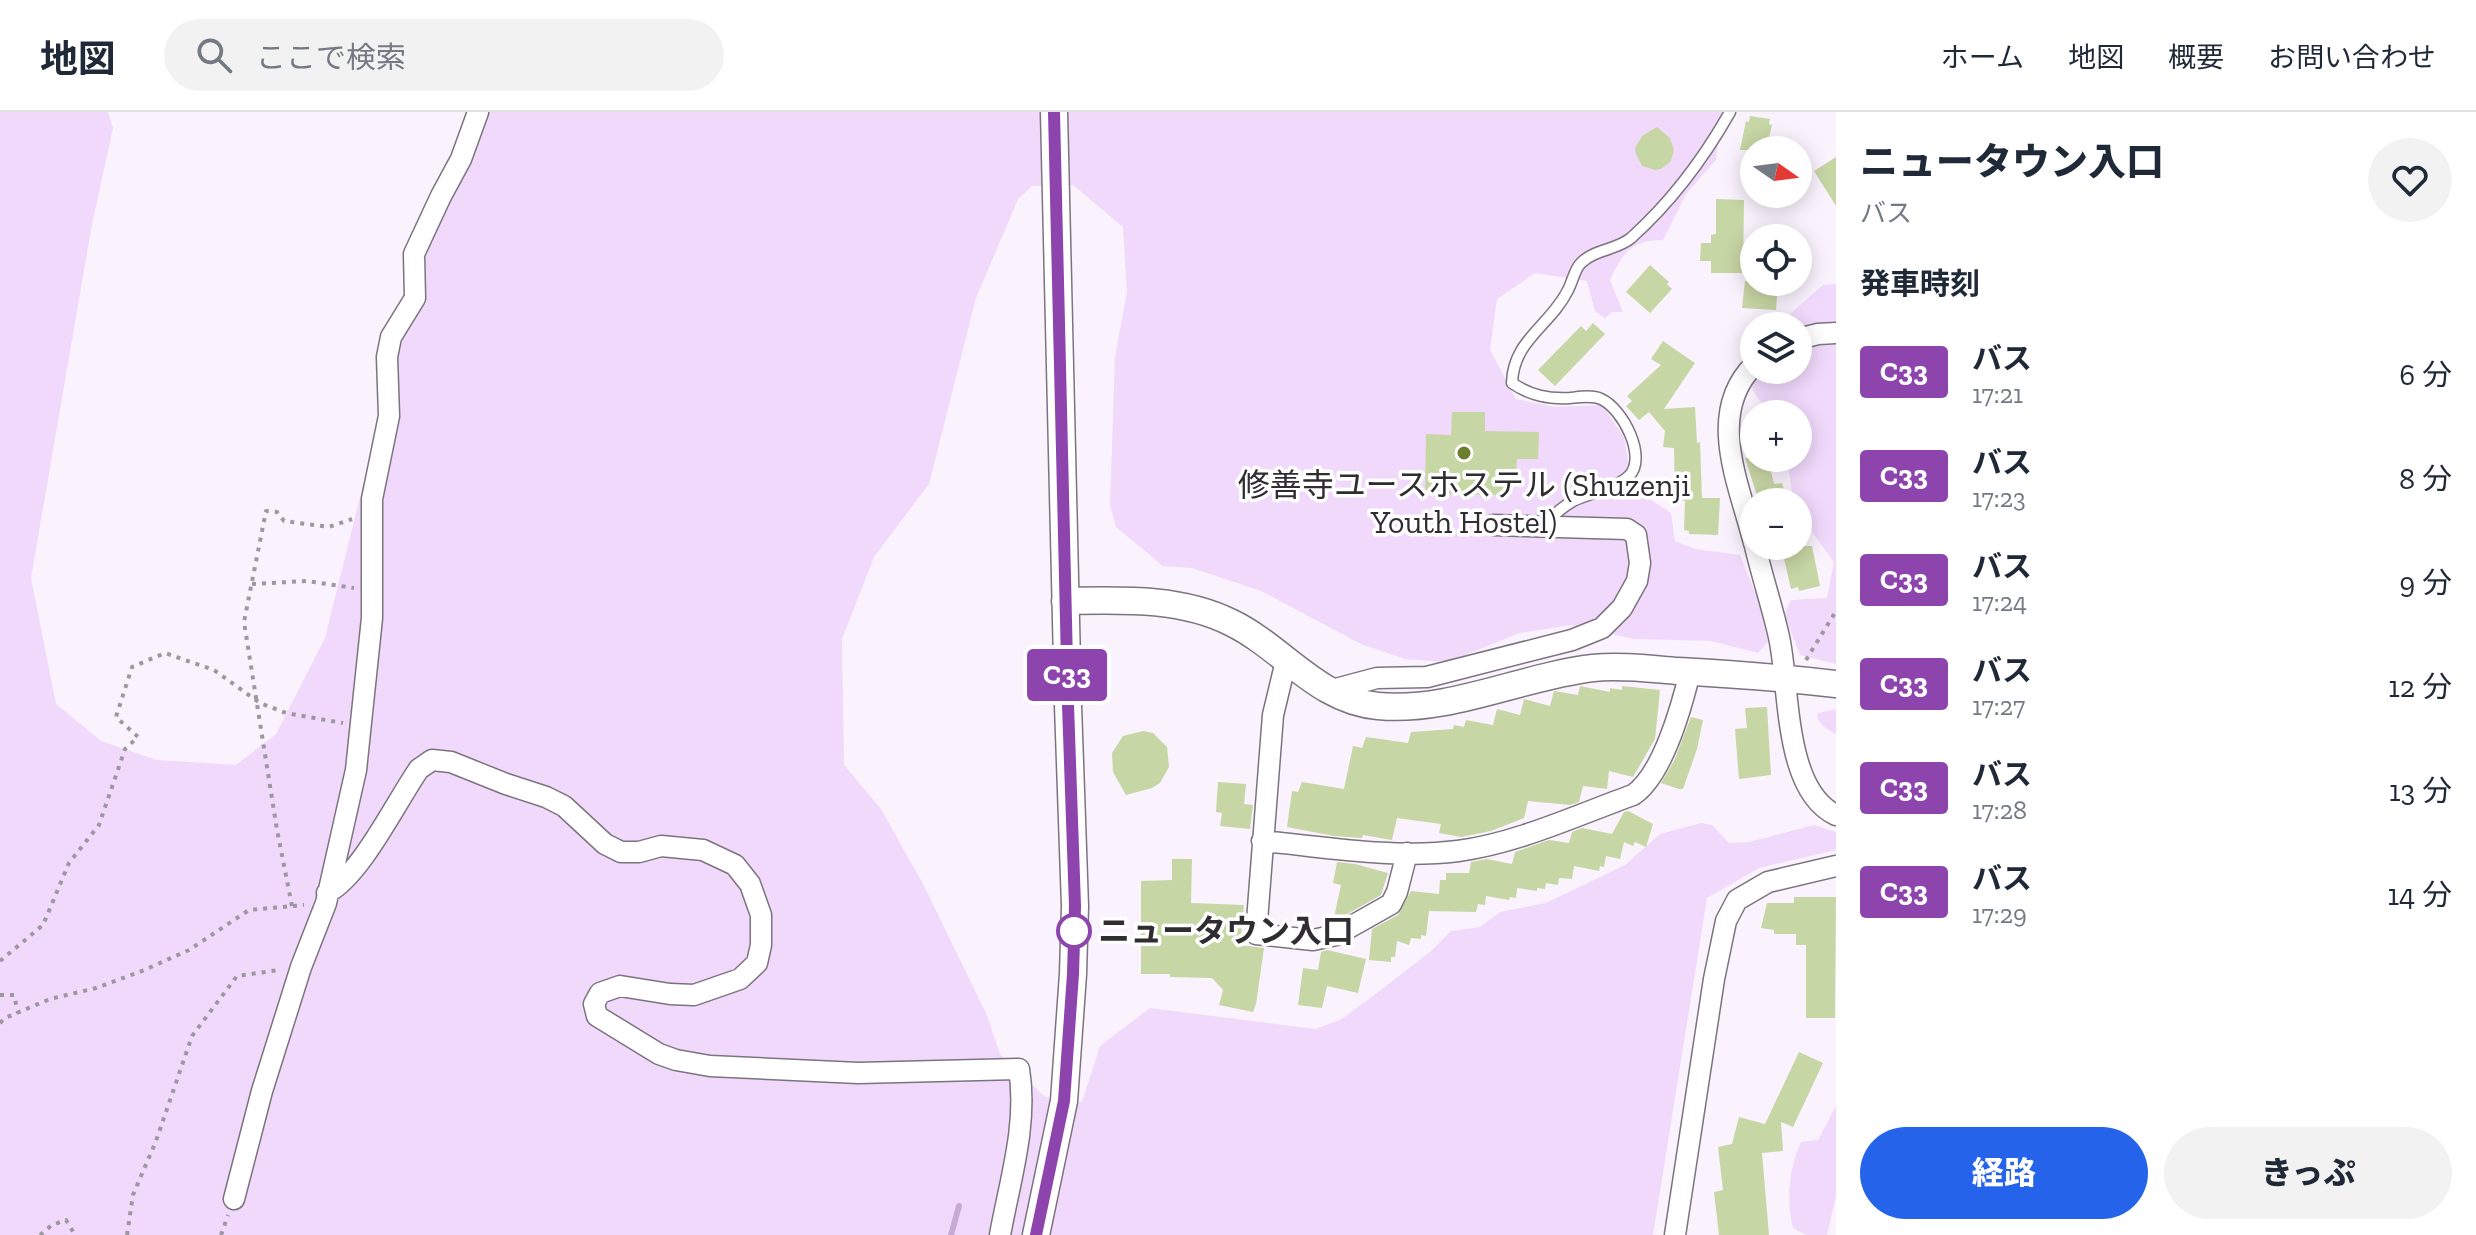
<!DOCTYPE html>
<html lang="ja">
<head>
<meta charset="utf-8">
<style>
	:root { --surface:#fff; --page:#f2f2f3; --text:#1f2937; --muted:#747a83; --line:#e0e1e3; --accent:#2563eb }
	body { margin:0; font-family:"Zilla Slab","Noto Sans JP",serif; background:var(--page); color:var(--text); height:100vh; display:flex; flex-direction:column; font-size:30px; white-space:nowrap }
	* { box-sizing:border-box; margin:0 }
	p { font-size:26px; color:var(--muted) }
	.icon { flex:none; width:44px; height:44px; fill:none; stroke:currentColor; stroke-width:2; stroke-linecap:round; stroke-linejoin:round }
	.map { position:relative; flex:1; overflow:hidden }
	.sheet { display:flex; flex-direction:column; background:var(--surface); width:640px }
	.sheet>* { flex:none }
	.badge { padding:0 16px; border-radius:6px; font-size:28px; line-height:52px }
	.needle { width:52px; rotate:104deg }
	.controls { position:absolute; left:1740px; top:24px; display:grid; gap:16px }
	.controls a { display:grid; place-items:center; width:72px; height:72px; border-radius:50%; background:var(--surface); box-shadow:0 4px 20px #0003; font-size:40px }
	.map>.badge { position:absolute; translate:-50% -50%; box-shadow:0 0 0 4px #fff }
	h2 { padding:0 24px; font-size:30px; line-height:72px }
	.round { display:grid; place-items:center; flex:none; width:84px; height:84px; border-radius:42px; background:var(--page) }
	.headline { display:flex; align-items:center; justify-content:space-between; height:136px; padding:0 24px }
	h1 { font-size:38px; font-weight:800; line-height:60px }
	.primary-button { display:flex; gap:16px; margin-top:auto; padding:16px 24px }
	.primary-button a { flex:1; height:92px; border-radius:48px; background:var(--accent); color:#fff; font-size:32px; font-weight:800; line-height:92px; text-align:center }
	.primary-button a+a { background:var(--page); color:var(--text) }
	ul { padding:0; list-style:none }
	li { display:flex; align-items:center; gap:24px; height:104px; padding:0 24px }
	li div { flex:1 }
	li b { display:block; font-size:30px }
	li em { font-style:normal }
	li .badge { min-width:88px; font-weight:700; text-align:center }
	header { display:flex; align-items:center; gap:48px; box-sizing:border-box; height:112px; padding:0 40px; background:var(--surface); border-bottom:2px solid var(--line) }
	header strong { font-size:38px }
	nav { display:flex; gap:44px; margin-inline-start:auto; font-size:28px }
	.search { width:560px; height:72px; background:var(--page); display:flex; align-items:center; gap:20px; box-sizing:border-box; padding:0 28px; border-radius:44px; color:var(--muted); font-size:30px }
	main { display:flex; flex:1; min-height:0 }
	.map>svg:first-child { display:block }
</style>
</head>
<body>
<header>
<strong>地図</strong>
<div class="search"><svg class="icon" aria-label="search" viewBox="0 0 24 24"><circle cx="10" cy="10" r="6"/><path d="M15 15l6 6"/></svg>ここで検索</div>
<nav><a>ホーム</a><a>地図</a><a>概要</a><a>お問い合わせ</a></nav>
</header>
<main>
<div class="map">
<svg width="1836" height="1123" viewBox="0 0 1836 1123">
	<rect width="100%" height="100%" fill="#faf2fd"/>
	<path fill="#f1d9fc" d="M 0,0 L 108,0 L 113,16 L 92,112 L 31,466 L 56,592 L 101,629 L 157,648 L 236,653 L 276,622 L 325,526 L 396,241 L 471,0 L 1722,0 L 1716,48 L 1686,82 L 1663,128 C 1631,128 1623,141 1610,168 L 1623,200 L 1612,200 L 1605,206 L 1595,199 L 1587,169 L 1535,161 L 1497,187 L 1490,238 L 1516,287 L 1555,295 L 1602,293 L 1624,325 L 1628,349 L 1645,384 L 1671,401 L 1675,429 L 1695,437 L 1740,443 L 1757,485 L 1768,530 L 1758,541 L 1711,529 L 1634,527 L 1571,513 L 1520,521 L 1447,550 L 1405,547 L 1361,532 L 1261,479 L 1192,456 L 1163,454 L 1116,415 L 1110,393 L 1115,245 L 1127,180 L 1123,115 L 1073,73 L 1032,74 L 1018,87 L 976,186 L 929,372 L 874,445 L 842,527 L 844,653 L 881,697 L 923,772 L 986,901 L 1000,942 L 1045,985 L 1082,990 L 1100,934 L 1150,896 L 1315,917 L 1340,908 L 1373,884 L 1430,840 L 1451,819 L 1480,815 L 1500,800 L 1546,791 L 1625,753 L 1660,722 L 1701,711 L 1712,713 L 1729,731 L 1749,730 L 1814,713 L 1836,720 L 1836,738 L 1759,756 L 1707,786 L 1653,1123 L 0,1123 Z
		M 1836,172 L 1836,552 L 1800,543 L 1784,502 L 1791,488 L 1827,486 L 1834,450 L 1798,401 L 1798,390 L 1793,390 L 1789,358 L 1783,346 L 1798,346 L 1798,302 L 1775,302 C 1760,289 1746,280 1754,258 L 1798,258 L 1798,214 L 1769,214 L 1789,203 L 1823,173 Z
		M 1836,597 L 1836,622 L 1824,615 L 1817,606 L 1818,601 Z
		M 1836,994 L 1836,1084 L 1827,1123 L 1806,1123 L 1793,1116 C 1786,1087 1789,1057 1801,1030 L 1818,1028 Z"/>
	<g fill="none" stroke-linecap="round" stroke-linejoin="round">
		<path stroke="#c7aad4" stroke-width="6" d="M 951,1123 L 959,1094"/>
	</g>
	<path fill="#c7d6a5" d="M 1750,4 L 1770,7 L 1769,12 L 1772,13 L 1766,38 L 1740,38 L 1746,9 L 1749,10 Z
		M 1657,15 L 1670,26 L 1674,38 L 1671,49 L 1661,57 L 1655,58 L 1642,54 L 1636,42 L 1635,36 L 1642,24 Z
		M 1836,45 L 1836,94 L 1814,59 Z
		M 1716,87 L 1744,88 L 1743,161 L 1711,161 L 1711,149 L 1700,149 L 1701,131 L 1711,131 L 1711,123 L 1716,122 Z
		M 1650,153 L 1669,170 L 1667,172 L 1672,177 L 1650,201 L 1626,180 Z
		M 1745,169 L 1778,172 L 1776,198 L 1742,196 Z
		M 1593,211 L 1605,222 L 1555,274 L 1538,258 L 1581,214 L 1586,219 Z
		M 1663,229 L 1695,251 L 1664,297 L 1695,295 L 1697,331 L 1700,330 L 1702,386 L 1720,386 L 1718,423 L 1689,422 L 1689,419 L 1684,418 L 1685,389 L 1675,386 L 1674,336 L 1663,335 L 1665,319 L 1649,300 L 1639,308 L 1626,294 L 1632,289 L 1627,284 L 1661,253 L 1651,247 Z
		M 1452,300 L 1485,300 L 1485,319 L 1539,320 L 1538,347 L 1517,347 L 1516,366 L 1510,366 L 1509,383 L 1425,382 L 1426,322 L 1451,323 Z
		M 1745,346 L 1768,346 L 1774,372 L 1782,371 L 1787,390 L 1759,390 Z
		M 1781,434 L 1812,434 L 1820,474 L 1799,479 L 1798,475 L 1791,477 Z
		M 1580,574 L 1610,580 L 1610,576 L 1622,578 L 1622,574 L 1660,578 L 1655,627 L 1633,665 L 1609,659 L 1607,677 L 1583,674 L 1579,690 L 1570,693 L 1528,689 L 1524,706 L 1491,719 L 1461,725 L 1439,721 L 1441,712 L 1397,706 L 1392,728 L 1363,723 L 1362,726 L 1334,724 L 1287,715 L 1292,679 L 1298,680 L 1302,670 L 1344,677 L 1353,634 L 1362,636 L 1366,625 L 1408,631 L 1411,620 L 1453,617 L 1454,613 L 1464,615 L 1466,608 L 1493,613 L 1497,597 L 1520,603 L 1524,587 L 1550,594 L 1554,579 L 1578,583 Z
		M 1767,595 L 1771,663 L 1739,667 L 1735,617 L 1747,616 L 1745,596 Z
		M 1691,605 L 1703,608 L 1697,637 L 1683,677 L 1679,677 L 1661,671 L 1674,649 Z
		M 1143,619 L 1153,621 L 1167,635 L 1169,655 L 1160,671 L 1152,676 L 1126,683 L 1113,660 L 1112,641 L 1123,624 Z
		M 1218,670 L 1246,672 L 1244,692 L 1253,693 L 1250,717 L 1220,714 L 1222,701 L 1216,700 Z
		M 1628,699 L 1653,712 L 1646,735 L 1635,730 L 1633,734 L 1624,730 L 1620,747 L 1606,744 L 1604,755 L 1600,754 L 1599,759 L 1574,754 L 1572,767 L 1559,766 L 1558,773 L 1546,771 L 1545,777 L 1537,776 L 1537,779 L 1517,776 L 1516,786 L 1510,785 L 1509,788 L 1486,784 L 1485,793 L 1478,792 L 1476,800 L 1429,799 L 1426,824 L 1421,823 L 1421,827 L 1411,826 L 1409,833 L 1397,829 L 1395,845 L 1391,845 L 1391,850 L 1369,848 L 1372,817 L 1398,803 L 1411,779 L 1439,782 L 1440,768 L 1446,768 L 1446,761 L 1469,761 L 1471,750 L 1487,747 L 1512,752 L 1515,740 L 1549,728 L 1569,731 L 1572,720 L 1582,716 L 1612,722 L 1624,700 Z
		M 1172,747 L 1192,747 L 1191,791 L 1244,793 L 1240,833 L 1264,836 L 1256,892 L 1253,900 L 1219,893 L 1223,878 L 1212,866 L 1170,865 L 1170,862 L 1141,862 L 1141,769 L 1172,768 Z
		M 1337,750 L 1355,752 L 1388,761 L 1381,783 L 1333,810 L 1341,773 L 1333,771 Z
		M 1794,785 L 1836,785 L 1835,906 L 1806,906 L 1806,833 L 1796,833 L 1796,822 L 1774,822 L 1774,818 L 1761,816 L 1767,791 L 1794,791 Z
		M 1327,838 L 1366,847 L 1358,881 L 1327,874 L 1322,896 L 1298,893 L 1303,856 L 1318,858 L 1321,840 Z
		M 1799,940 L 1823,951 L 1793,1015 L 1781,1010 L 1783,1039 L 1762,1041 L 1769,1123 L 1719,1123 L 1714,1080 L 1723,1078 L 1718,1035 L 1732,1032 L 1739,1005 L 1765,1012 Z"/>
	<g fill="none" stroke-linecap="round" stroke-linejoin="round">
		<g stroke="#7b747e" stroke-width="13">
			<path id="service" d="M 1544,412 C 1553,404 1562,395 1573,389 C 1591,380 1614,378 1629,364 C 1648,345 1622,296 1601,287 C 1592,283 1580,285 1570,286 C 1549,287 1531,284 1512,271 C 1513,228 1551,213 1568,178 C 1573,169 1574,158 1581,151 C 1595,137 1617,138 1631,126 C 1670,91 1704,46 1730,0"/>
		</g>
		<g stroke="#7b747e" stroke-width="23">
			<path id="minor" d="M 1798,227 L 1818,222 L 1836,221
				M 1754,253 C 1705,302 1740,374 1754,431
				M 1755,434 C 1762,464 1772,494 1779,525 C 1790,574 1783,678 1836,703
				M 1286,549 L 1273,603 L 1256,822 L 1313,828 L 1336,823 L 1391,792 L 1397,780 L 1407,741
				M 1328,579 L 1377,566 L 1427,565 L 1572,528 L 1602,516 L 1622,496 L 1637,469 L 1640,451 L 1636,423 L 1627,417 L 1493,413
				M 1262,729 C 1326,735 1394,747 1458,739 C 1518,731 1577,703 1633,683 C 1663,663 1682,593 1690,560
				M 327,781 C 361,763 396,690 419,657 L 432,648 L 451,650 L 506,672 L 546,685 L 564,694 L 605,732 L 621,740 L 639,740 L 661,734 L 703,738 L 735,753 L 750,772 L 761,803 L 761,833 L 757,851 L 740,867 L 694,883 L 670,882 L 620,874 L 600,881 L 594,892 L 597,904 L 659,942 L 676,948 L 710,954 L 858,961 L 1019,957 C 1028,1012 1010,1068 1000,1123
				M 234,1087 L 262,979 L 301,855 L 326,791 L 356,658 L 372,506 L 372,387 L 389,304 L 387,245 L 391,225 L 415,186 L 414,142 L 441,84 L 461,47 L 478,0
				M 1675,1123 L 1714,867 L 1726,809 L 1737,788 L 1768,770 L 1836,754"/>
		</g>
		<g stroke="#7b747e" stroke-width="29">
			<path id="tertiary" d="M 1065,489 C 1121,488 1181,485 1232,511 C 1283,536 1318,589 1378,594 C 1449,601 1523,564 1593,556 C 1621,553 1651,557 1678,559 C 1731,562 1784,566 1836,572
				M 1036,1123 L 1064,989 L 1073,862 L 1075,794 L 1068,593 L 1054,0"/>
		</g>
		<path stroke="#9d979f" stroke-width="4" stroke-dasharray="4 6" stroke-linecap="butt" d="M 252,472 L 307,469 L 354,476
			M 1806,548 L 1836,499
			M 292,794 L 277,718 L 244,510 L 266,399 L 277,400 L 284,409 L 329,415 L 352,407
			M 0,849 L 43,813 L 69,751 L 99,713 L 125,637 L 138,625 L 116,605 L 132,555 L 165,541 L 214,558 L 260,591 L 286,601 L 343,611
			M 0,883 L 14,883 L 18,901
			M 0,911 L 5,906 L 50,887 L 96,876 L 142,859 L 189,838 L 249,798 L 304,793
			M 40,1123 L 52,1113 L 66,1108 L 75,1123
			M 127,1123 L 133,1083 L 156,1029 L 192,924 L 237,864 L 279,858
			M 221,1123 L 228,1103"/>
		<use href="#service" stroke="#fff" stroke-width="10"/>
		<use href="#minor" stroke="#fff" stroke-width="20"/>
		<use href="#tertiary" stroke="#fff" stroke-width="26"/>
	</g>
	<g fill="none" stroke-linecap="round" stroke-linejoin="round">
		<g stroke="#fff" stroke-width="18">
			<path id="line" d="M 1036,1123 L 1064,989 L 1073,862 L 1075,794 L 1068,593 L 1054,0"/>
		</g>
		<use href="#line" stroke="#8e44ad" stroke-width="12"/>
	</g>
	<circle fill="#6a7e2e" stroke="#fff" stroke-width="3" cx="1464" cy="341" r="8"/>
	<circle fill="#fff" stroke="#8e44ad" stroke-width="4" cx="1074" cy="819" r="16"/>
	<g text-anchor="middle" dominant-baseline="central" stroke-width="7" stroke-linejoin="round" paint-order="stroke">
		<g font-size="32" fill="#302d31" stroke="#fff">
			<text x="1464" y="373">修善寺ユースホステル (Shuzenji<tspan x="1464" dy="37">Youth Hostel)</tspan></text>
		</g>
		<g font-size="32" font-weight="bold" fill="#302d31" stroke="#fff" text-anchor="start">
			<text x="1098" y="819">ニュータウン入口</text>
		</g>
	</g>
</svg>
<div class="controls">
<a><svg class="needle" viewBox="-14 -14 28 28"><path d="M0-13l5 13h-10z" fill="#e53935"/><path d="M0 13l5-13h-10z" fill="#747a83"/></svg></a>
<a><svg class="icon" aria-label="locate" viewBox="0 0 24 24"><circle cx="12" cy="12" r="6"/><path d="M12 2v4M12 18v4M2 12h4M18 12h4"/></svg></a>
<a><svg class="icon" aria-label="layers" viewBox="0 0 24 24"><path d="M12 4l9 5-9 5-9-5zM3 14l9 5 9-5"/></svg></a>
<a>+</a>
<a>−</a>
</div>
<b class="badge" style="left:1067px;top:563px;background:#8e44ad;color:#fff">C33</b>
</div>
<section class="sheet">
<div class="headline"><div><h1>ニュータウン入口</h1><p>バス</p></div><a class="round"><svg class="icon" aria-label="heart" viewBox="0 0 24 24"><path d="M12 20l-8-8c-3-5 5-10 8-4 3-6 11-1 8 4z"/></svg></a></div>
<h2>発車時刻</h2>
<ul>
<li><span class="badge" style="background:#8e44ad;color:#fff">C33</span><div><b>バス</b><p>17:21</p></div><em>6 分</em></li>
<li><span class="badge" style="background:#8e44ad;color:#fff">C33</span><div><b>バス</b><p>17:23</p></div><em>8 分</em></li>
<li><span class="badge" style="background:#8e44ad;color:#fff">C33</span><div><b>バス</b><p>17:24</p></div><em>9 分</em></li>
<li><span class="badge" style="background:#8e44ad;color:#fff">C33</span><div><b>バス</b><p>17:27</p></div><em>12 分</em></li>
<li><span class="badge" style="background:#8e44ad;color:#fff">C33</span><div><b>バス</b><p>17:28</p></div><em>13 分</em></li>
<li><span class="badge" style="background:#8e44ad;color:#fff">C33</span><div><b>バス</b><p>17:29</p></div><em>14 分</em></li>
</ul>
<div class="primary-button"><a>経路</a><a>きっぷ</a></div>
</section>
</main>
</body>
</html>
